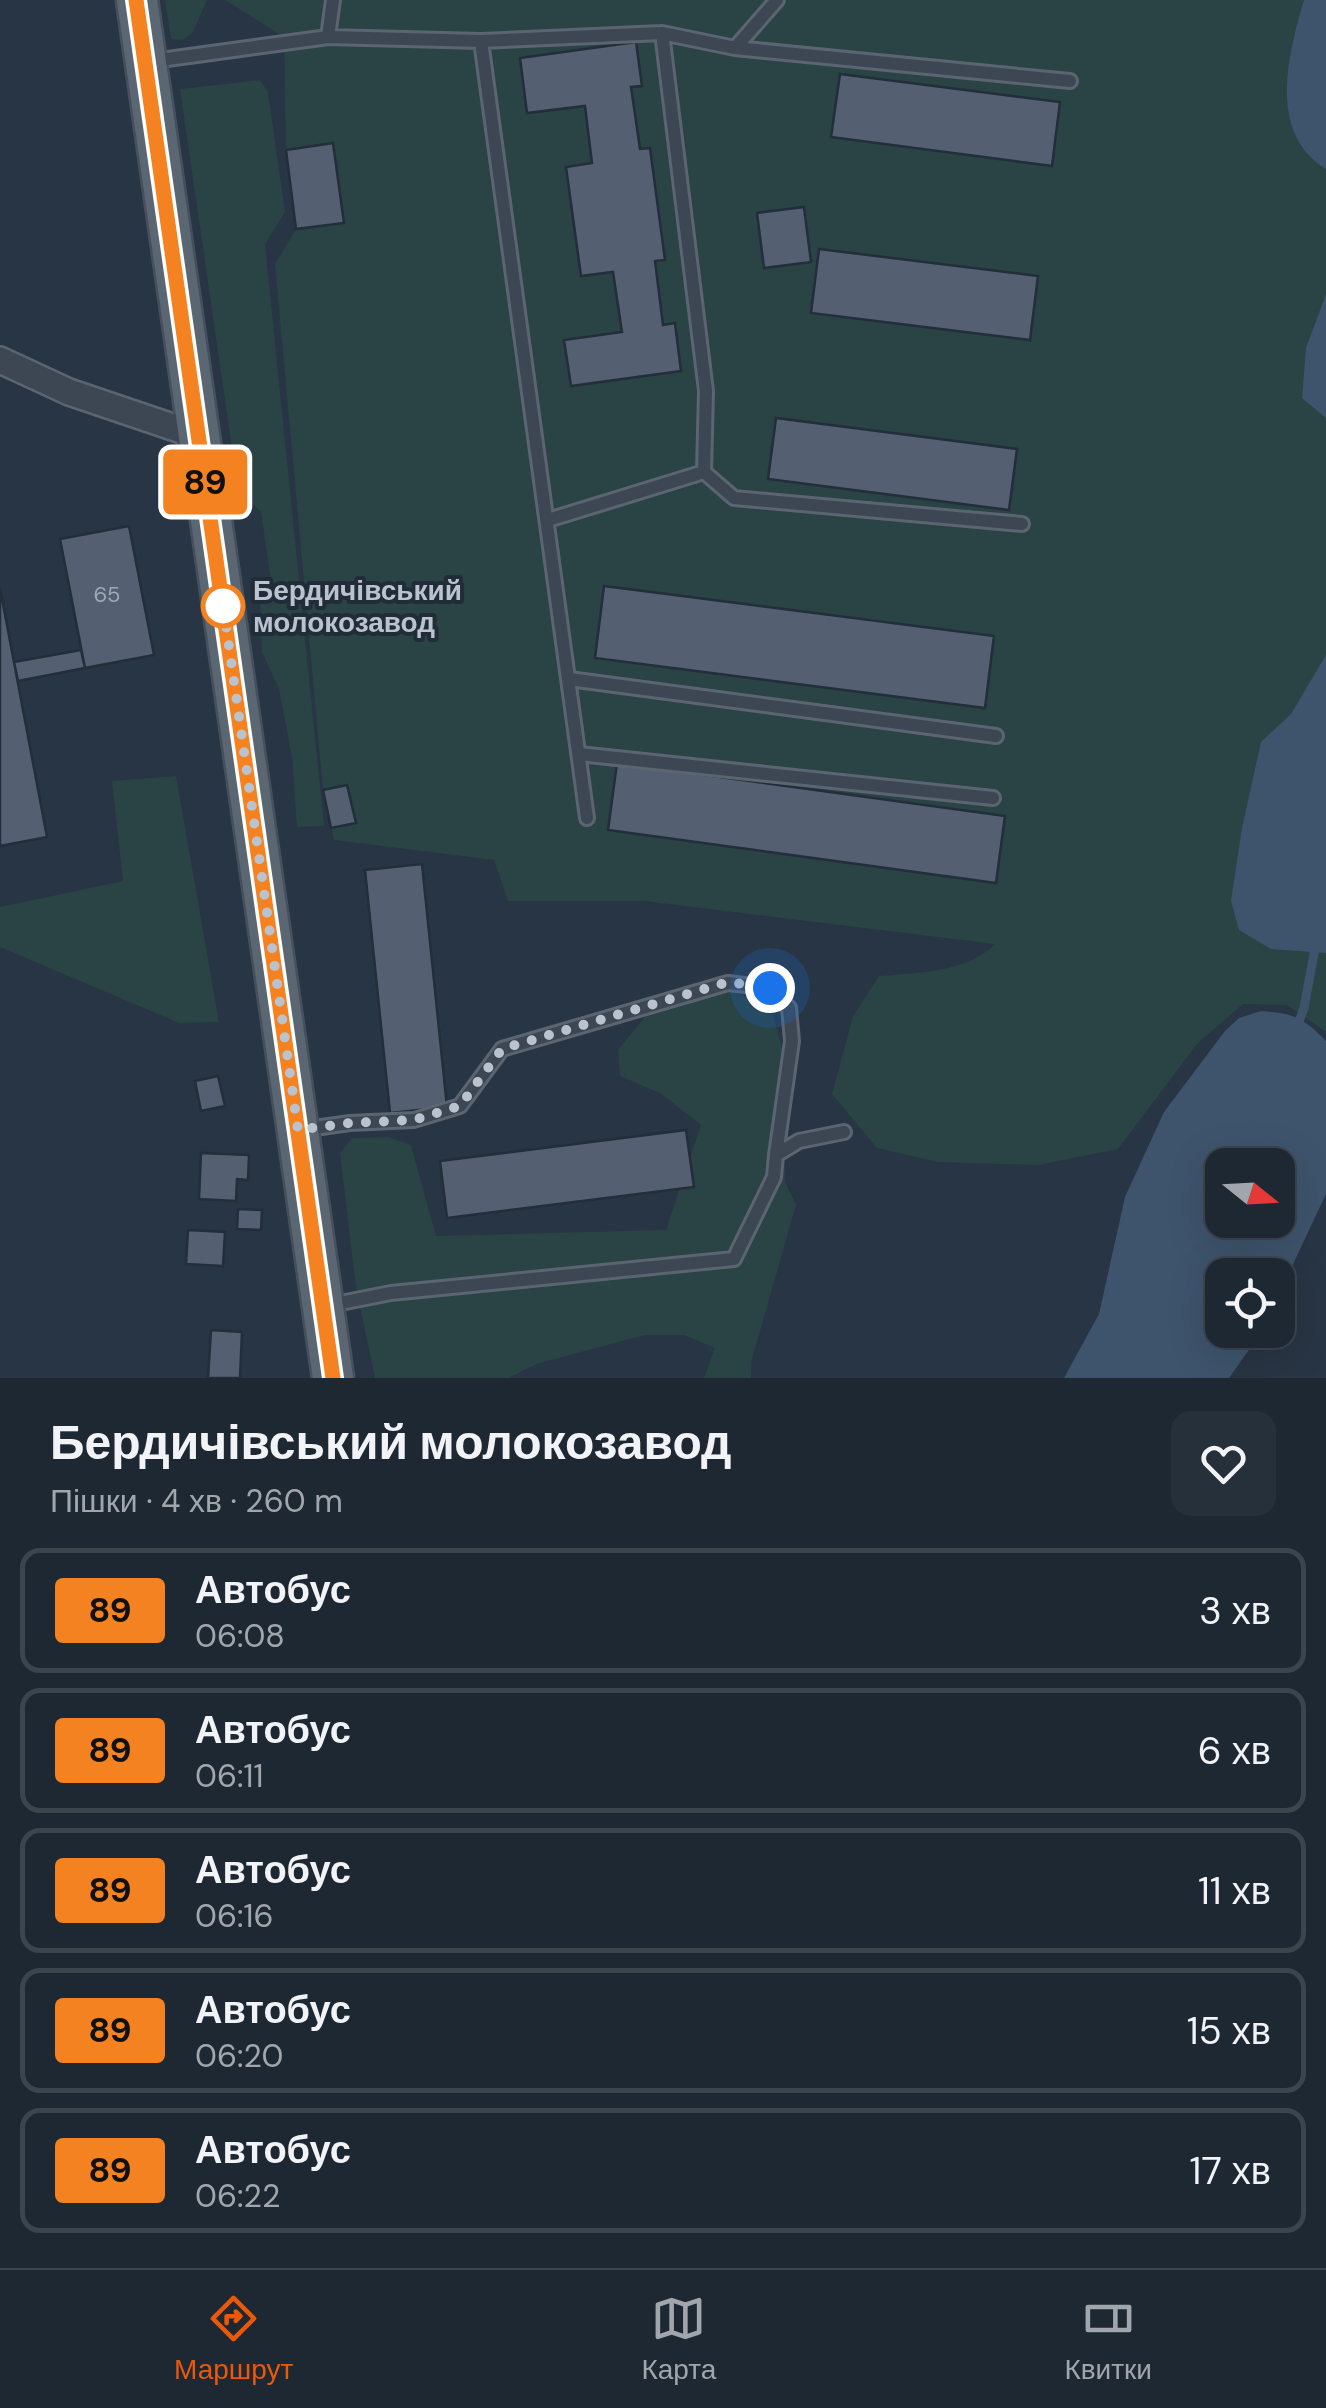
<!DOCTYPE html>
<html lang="uk">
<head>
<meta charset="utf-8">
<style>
	:root { --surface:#1e2833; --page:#26303b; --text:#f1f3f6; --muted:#a1a6ac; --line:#3c444e; --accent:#ea580c }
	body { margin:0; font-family:"DM Sans",sans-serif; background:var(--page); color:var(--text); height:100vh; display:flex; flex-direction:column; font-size:38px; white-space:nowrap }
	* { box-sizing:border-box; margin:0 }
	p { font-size:32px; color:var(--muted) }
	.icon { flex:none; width:55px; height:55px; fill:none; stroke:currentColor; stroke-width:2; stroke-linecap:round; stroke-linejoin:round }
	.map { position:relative; height:1378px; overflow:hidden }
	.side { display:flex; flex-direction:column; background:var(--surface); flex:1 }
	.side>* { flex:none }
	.badge { padding:0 20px; border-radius:8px; font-size:35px; line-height:65px }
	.needle { width:65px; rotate:108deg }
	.fabs { position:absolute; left:1205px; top:1148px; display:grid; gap:20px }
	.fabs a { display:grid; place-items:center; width:90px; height:90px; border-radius:20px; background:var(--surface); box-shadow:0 10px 40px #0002,0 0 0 2px var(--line); font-size:50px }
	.you { position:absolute; width:50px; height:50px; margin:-25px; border:8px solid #fff; border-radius:50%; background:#1a73e8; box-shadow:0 0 0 15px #1a73e833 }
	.map>.badge { position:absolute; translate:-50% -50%; box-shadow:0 0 0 5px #fff }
	.round { display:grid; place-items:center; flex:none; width:105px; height:105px; border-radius:20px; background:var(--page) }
	.overview { display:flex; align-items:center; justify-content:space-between; height:170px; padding:0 50px }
	h1 { font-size:48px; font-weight:700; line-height:75px }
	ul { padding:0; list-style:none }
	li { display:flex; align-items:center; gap:30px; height:125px; margin:0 20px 15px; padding:0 30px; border:5px solid var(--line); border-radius:20px }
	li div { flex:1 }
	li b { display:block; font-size:38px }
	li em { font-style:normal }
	li .badge { min-width:110px; font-weight:700; text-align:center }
	.menu { display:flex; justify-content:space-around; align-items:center; height:140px; border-top:2px solid var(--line); background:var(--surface); font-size:28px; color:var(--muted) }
	.menu a { display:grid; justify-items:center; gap:5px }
	.menu .active { color:var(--accent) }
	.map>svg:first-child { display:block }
</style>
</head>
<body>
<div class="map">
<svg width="1326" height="1378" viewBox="0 0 1326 1378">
	<rect width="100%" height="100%" fill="#283544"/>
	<path fill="#2a4345" d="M 165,0 L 207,0 L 193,32 L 183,40 L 171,39 Z
		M 225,0 L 1326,0 L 1326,1032 L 1287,1005 L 1243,1004 L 1197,1044 L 1118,1149 L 1039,1165 L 938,1162 L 877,1148 L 832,1094 L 853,1016 L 879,976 C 916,973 968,972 995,944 L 644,901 L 508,901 L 494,860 L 334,840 L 323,790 L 275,264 L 296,229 L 286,150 L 284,37 Z
		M 260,80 L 268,92 L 285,212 L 265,244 L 324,826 L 297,827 L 292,757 L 279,689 L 262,652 L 260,593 L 271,581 L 261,512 L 238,490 L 180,89 Z
		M 176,776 L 219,1022 L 179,1023 L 0,947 L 0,907 L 123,881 L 112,781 Z
		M 732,992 L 770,1003 L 783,1051 L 785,1182 L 796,1205 L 751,1363 L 751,1378 L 704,1378 L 715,1348 L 684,1335 L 645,1335 L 536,1364 L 508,1378 L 375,1378 L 356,1288 L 340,1153 L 352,1138 L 388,1137 L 411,1145 L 436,1236 L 666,1230 L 701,1125 L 660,1093 L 620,1076 L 618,1050 L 652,1008 L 684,998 Z"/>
	<path fill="#3e546c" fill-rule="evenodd" d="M 1304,0 L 1326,0 L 1326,169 C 1267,133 1288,55 1304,0 Z
		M 1326,294 L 1326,418 L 1302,398 L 1306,348 Z
		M 1326,655 L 1326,953 L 1271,949 L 1239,930 L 1231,901 L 1242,828 L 1261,742 L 1291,714 Z
		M 1261,1011 C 1293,1013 1304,1018 1326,1041 L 1326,1194 L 1278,1296 L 1278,1275 L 1222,1275 L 1222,1330 L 1261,1330 L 1258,1337 L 1229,1378 L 1064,1378 L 1099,1314 L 1125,1197 L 1164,1112 L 1225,1031 L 1239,1018 ZM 1278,1165 L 1278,1220 L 1222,1220 L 1222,1165 Z"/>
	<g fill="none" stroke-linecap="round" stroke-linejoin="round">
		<path stroke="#3e546c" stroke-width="9" d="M 1296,1030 L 1304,1008 L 1316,943"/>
	</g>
	<path fill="#546071" stroke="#232e3b" stroke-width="2.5" d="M 636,42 L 642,86 L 631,87 L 640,149 L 650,148 L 665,260 L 655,261 L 663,325 L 675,323 L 681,371 L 571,386 L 564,340 L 622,332 L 613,272 L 581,276 L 566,167 L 592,163 L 585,106 L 527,113 L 520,58 Z
		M 840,74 L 1060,102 L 1052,166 L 831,137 Z
		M 333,143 L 344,223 L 296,229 L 286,150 Z
		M 804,207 L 811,262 L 764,268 L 757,213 Z
		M 819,249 L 1038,276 L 1030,340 L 811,313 Z
		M 776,418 L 1017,449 L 1009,510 L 768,479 Z
		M 129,526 L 154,655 L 85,668 L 60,539 Z
		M 604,586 L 994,636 L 985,708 L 595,658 Z
		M 0,588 L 47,837 L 0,846 Z
		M 81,650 L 85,668 L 18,681 L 14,662 Z
		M 617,763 L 1005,816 L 996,883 L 608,830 Z
		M 347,785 L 356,823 L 331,828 L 323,790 Z
		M 422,864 L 447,1107 L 390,1113 L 365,870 Z
		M 218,1076 L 225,1106 L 201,1111 L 195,1081 Z
		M 686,1130 L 694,1187 L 447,1218 L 440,1161 Z
		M 201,1153 L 249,1155 L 248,1180 L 237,1179 L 236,1201 L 199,1199 Z
		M 238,1209 L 262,1210 L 261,1230 L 237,1229 Z
		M 188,1230 L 225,1232 L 223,1266 L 186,1264 Z
		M 211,1330 L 242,1332 L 240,1378 L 208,1378 Z"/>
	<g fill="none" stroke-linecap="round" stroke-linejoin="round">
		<g stroke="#5b6571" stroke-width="18">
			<path id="lane" d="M 662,33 L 706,391 L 704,472 L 734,498 L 1022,524
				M 328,37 L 333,0
				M 481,41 L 662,33 L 735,48 L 777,0
				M 735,48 L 1070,81
				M 153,61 L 328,37 L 481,41 L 587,818
				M 548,520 L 704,472
				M 569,679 L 996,736
				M 579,754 L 993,798
				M 300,1130 L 350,1123 L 414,1120 L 460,1106 L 502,1049 L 728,983 L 770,988 L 789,1008 L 792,1041 L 776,1155
				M 325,1306 L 391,1293 L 734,1259 L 774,1177 L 776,1155 L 799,1141 L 844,1132"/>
		</g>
		<g stroke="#5b6571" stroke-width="30">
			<path id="street" d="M 0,360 L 69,392 L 199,436"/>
		</g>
		<g stroke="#46505d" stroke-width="45">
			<path id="primary" d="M 137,0 L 333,1378"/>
		</g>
		<use href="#lane" stroke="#3c4753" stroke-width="12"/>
		<use href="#street" stroke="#3c4753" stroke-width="25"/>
		<use href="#primary" stroke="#5b6673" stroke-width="40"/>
	</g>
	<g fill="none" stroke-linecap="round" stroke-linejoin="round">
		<g stroke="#fff" stroke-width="22">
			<path id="line" d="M 136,0 L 333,1378"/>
		</g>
		<use href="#line" stroke="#f58220" stroke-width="15"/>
		<path stroke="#bac2cd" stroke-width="10" stroke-dasharray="0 18" d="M 223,606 L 221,590 L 298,1130 L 350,1123 L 414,1120 L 460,1106 L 502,1049 L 728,982 L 770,988"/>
	</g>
	<circle fill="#fff" stroke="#f58220" stroke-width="5" cx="223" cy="606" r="20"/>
	<g text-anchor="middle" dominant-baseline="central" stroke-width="8" stroke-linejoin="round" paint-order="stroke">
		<g font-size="22" fill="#a0aab6">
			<text x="107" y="594">65</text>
		</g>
		<g font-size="28" font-weight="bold" fill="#bac2cd" stroke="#212c39" text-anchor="start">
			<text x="253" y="590">Бердичівський<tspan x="253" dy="32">молокозавод</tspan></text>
		</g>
	</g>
</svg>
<div class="fabs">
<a><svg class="needle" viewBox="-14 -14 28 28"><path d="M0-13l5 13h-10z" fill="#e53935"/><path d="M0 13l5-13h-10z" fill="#a1a6ac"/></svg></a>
<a><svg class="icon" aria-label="locate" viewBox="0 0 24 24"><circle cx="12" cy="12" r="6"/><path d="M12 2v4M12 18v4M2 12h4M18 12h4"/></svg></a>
</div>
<div class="you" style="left:770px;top:988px"></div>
<b class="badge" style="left:205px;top:482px;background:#f58220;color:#111">89</b>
</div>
<section class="side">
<div class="overview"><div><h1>Бердичівський молокозавод</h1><p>Пішки · 4 хв · 260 m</p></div><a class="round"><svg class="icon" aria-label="heart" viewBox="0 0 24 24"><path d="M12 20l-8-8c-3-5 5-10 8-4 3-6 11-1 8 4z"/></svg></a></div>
<ul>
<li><span class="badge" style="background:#f58220;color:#111">89</span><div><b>Автобус</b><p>06:08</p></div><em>3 хв</em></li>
<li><span class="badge" style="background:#f58220;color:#111">89</span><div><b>Автобус</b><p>06:11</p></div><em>6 хв</em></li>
<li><span class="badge" style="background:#f58220;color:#111">89</span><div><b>Автобус</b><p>06:16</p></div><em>11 хв</em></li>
<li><span class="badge" style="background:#f58220;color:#111">89</span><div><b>Автобус</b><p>06:20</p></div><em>15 хв</em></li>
<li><span class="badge" style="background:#f58220;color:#111">89</span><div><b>Автобус</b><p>06:22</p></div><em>17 хв</em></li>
</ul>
</section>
<nav class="menu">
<a class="active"><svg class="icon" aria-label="directions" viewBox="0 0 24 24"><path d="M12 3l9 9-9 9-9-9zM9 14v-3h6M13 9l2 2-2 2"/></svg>Маршрут</a>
<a><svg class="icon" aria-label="map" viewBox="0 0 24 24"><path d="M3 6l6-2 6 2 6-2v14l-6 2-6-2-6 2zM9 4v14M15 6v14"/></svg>Карта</a>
<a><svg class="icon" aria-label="tickets" viewBox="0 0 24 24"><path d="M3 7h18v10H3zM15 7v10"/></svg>Квитки</a>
</nav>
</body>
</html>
